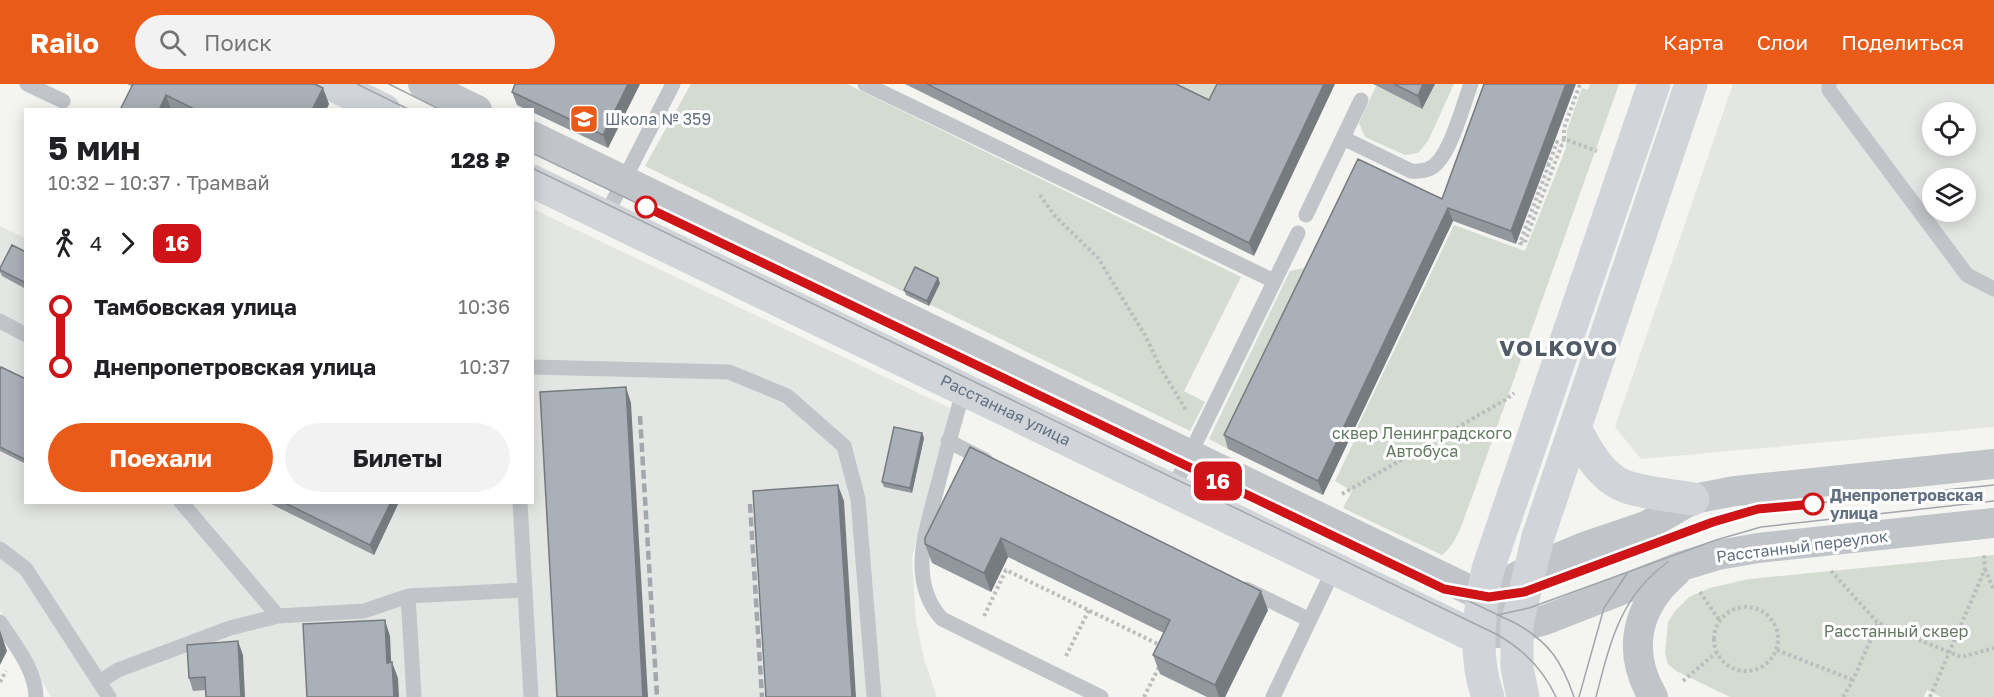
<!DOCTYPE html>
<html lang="ru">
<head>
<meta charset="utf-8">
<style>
	:root { --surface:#fff; --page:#f2f2f2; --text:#202124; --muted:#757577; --accent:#ea5b1a }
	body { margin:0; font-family:"Golos Text",sans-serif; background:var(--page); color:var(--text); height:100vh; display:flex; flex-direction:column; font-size:22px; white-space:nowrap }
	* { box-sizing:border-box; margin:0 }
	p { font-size:20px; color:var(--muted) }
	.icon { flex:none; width:33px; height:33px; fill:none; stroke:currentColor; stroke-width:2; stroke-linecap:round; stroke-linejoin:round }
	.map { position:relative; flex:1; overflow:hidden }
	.panel { position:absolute; left:24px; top:24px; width:510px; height:396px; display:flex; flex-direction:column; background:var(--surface); border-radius:0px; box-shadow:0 3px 15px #0003 }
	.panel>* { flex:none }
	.badge { padding:0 12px; border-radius:9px; font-size:21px; line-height:39px }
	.buttons { position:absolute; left:1922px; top:18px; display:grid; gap:12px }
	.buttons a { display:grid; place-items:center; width:54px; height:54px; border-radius:50%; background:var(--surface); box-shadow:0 3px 15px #0003; font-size:30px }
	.map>.badge { position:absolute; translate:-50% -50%; box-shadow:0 0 0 3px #fff }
	.legs { display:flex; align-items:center; gap:9px; height:66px; padding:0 24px; font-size:20px }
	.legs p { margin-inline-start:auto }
	.summary { display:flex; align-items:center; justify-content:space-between; height:102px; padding:0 24px }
	h1 { font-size:33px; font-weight:700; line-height:45px }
	.action { display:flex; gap:12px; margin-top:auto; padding:12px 24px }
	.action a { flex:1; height:69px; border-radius:36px; background:var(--accent); color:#fff; font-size:24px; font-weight:700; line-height:69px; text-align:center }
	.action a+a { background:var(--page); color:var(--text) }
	ul { padding:0 24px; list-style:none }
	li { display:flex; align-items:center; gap:21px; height:60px; font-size:22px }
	li i { display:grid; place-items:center; width:9px; height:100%; margin:0 8px; background:currentColor }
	li i::after { content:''; width:15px; height:15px; margin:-8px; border:4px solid; border-radius:50%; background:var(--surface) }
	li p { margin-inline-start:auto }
	li:first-child i { background:linear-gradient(#0000 50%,currentColor 0) }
	li:last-child i { background:linear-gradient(currentColor 50%,#0000 0) }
	header { display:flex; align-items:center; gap:36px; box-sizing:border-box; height:84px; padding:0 30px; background:var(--accent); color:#fff }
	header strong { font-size:28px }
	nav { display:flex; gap:33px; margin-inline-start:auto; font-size:21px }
	.search { width:420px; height:54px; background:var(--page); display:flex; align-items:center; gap:15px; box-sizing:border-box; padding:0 21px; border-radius:33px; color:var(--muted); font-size:22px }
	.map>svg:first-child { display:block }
</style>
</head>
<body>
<header>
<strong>Railo</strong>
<div class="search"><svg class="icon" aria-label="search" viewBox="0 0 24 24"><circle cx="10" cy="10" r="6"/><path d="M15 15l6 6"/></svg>Поиск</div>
<nav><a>Карта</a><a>Слои</a><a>Поделиться</a></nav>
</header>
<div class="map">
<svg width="1994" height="613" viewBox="0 0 1994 613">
	<rect width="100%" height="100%" fill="#f4f4f0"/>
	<path fill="#e4e6e3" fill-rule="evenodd" d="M 1733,0 L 1994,0 L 1994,343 L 1641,375 L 1615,343 ZM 1932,28 L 1965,28 L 1965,62 L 1932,62 ZM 1932,94 L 1965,94 L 1965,128 L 1932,128 Z
		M 533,125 L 950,324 L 912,474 L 916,537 L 924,575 L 937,613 L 51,613 L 0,526 L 0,142 L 25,154 L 26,418 L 532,418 Z"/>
	<path fill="#d4dbd1" d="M 691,0 L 847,0 L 1241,193 L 1184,307 L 1205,318 L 1190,347 L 645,82 Z
		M 1152,0 L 1229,0 L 1214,29 Z
		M 1435,0 L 1454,0 L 1428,57 L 1418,69 L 1405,71 L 1365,53 L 1359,39 L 1376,2 L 1422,25 Z
		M 1590,0 L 1619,0 L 1472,413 C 1464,432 1459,458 1442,471 L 1343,424 L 1352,407 L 1335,397 L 1358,349 L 1355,348 L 1454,141 L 1525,167 L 1566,64 L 1567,46 L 1582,4 L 1588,6 Z
		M 1307,183 L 1314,186 L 1228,365 L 1209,355 L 1290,187 Z
		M 1994,471 L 1994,613 L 1941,613 L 1927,606 L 1924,613 L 1730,613 L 1676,587 L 1668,580 L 1665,569 L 1668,538 L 1675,527 L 1689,513 L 1710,504 L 1749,495 Z"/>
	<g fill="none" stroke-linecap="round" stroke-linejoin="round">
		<path stroke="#bbbdbf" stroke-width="4" stroke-dasharray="3 3" stroke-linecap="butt" d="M 1564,55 L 1564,44 L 1580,0
			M 1547,80 L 1549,80 L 1557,58 L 1562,60
			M 1549,80 L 1520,159 L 1524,160 L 1564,55 L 1597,67
			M 1040,111 L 1054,131 L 1098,174 L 1146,253 L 1161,285 L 1186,326
			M 1342,410 L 1505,316 L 1514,309
			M 1985,485 L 1994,506
			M 1831,487 L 1878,539 L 1961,573 L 1994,564
			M 1700,508 L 1720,537
			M1714 555a32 32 0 1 1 64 0a32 32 0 1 1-64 0Z
			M 984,532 L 1006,486 L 1162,562
			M 1777,566 L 1853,596
			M 1066,572 L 1089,526
			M 1683,597 L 1717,568
			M 0,598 L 6,587
			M 1144,613 L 1160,581
			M 1843,613 L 1853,596 L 1878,539
			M 1930,613 L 1985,485 L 1984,469"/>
		<path stroke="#c1c4c8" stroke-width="15" d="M 27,0 L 63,17
			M 865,0 L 1274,197
			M 1829,0 L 1829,6 L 1967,191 L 1994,205
			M 1343,54 L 1411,87 C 1421,88 1430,87 1437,79 C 1452,64 1463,21 1471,0
			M 1306,131 L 1361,16
			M 605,133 L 673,0
			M 0,237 L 26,251
			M 532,283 L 729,288 L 787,312 L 844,362 L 858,415 L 874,613
			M 964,306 C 953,340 945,374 936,408 C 930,432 922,456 922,480 C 922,501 928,520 942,535 L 1101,613
			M 948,357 L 985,376
			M 1172,407 L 1298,149
			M 181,418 L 278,532 L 364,527 L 408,512 L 525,506
			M 520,418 L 531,613
			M 0,465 L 26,485 L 109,613
			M 1246,505 L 1310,536
			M 408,512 L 414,613
			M 0,538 C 14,560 36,586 36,613
			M 99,598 L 118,586 L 230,544 L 278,532
			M 1273,613 L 1334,485"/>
		<path stroke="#c1c4c8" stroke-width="30" d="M 423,0 L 477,26
			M 532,52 L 1482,512 L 1517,543
			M 1482,512 L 1529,486 L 1584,463 L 1646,442 L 1693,415 L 1735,407 L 1994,380
			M 1497,549 L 1545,536 L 1682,482 L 1718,471 L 1758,464 L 1994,439
			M 1653,613 C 1626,567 1636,522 1676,488"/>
		<g stroke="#d1d5da" stroke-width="33">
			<path d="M 331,0 L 384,26"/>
			<path id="s1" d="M 532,97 L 1478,554"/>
			<path d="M 1575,344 C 1586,366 1602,395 1627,403 C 1648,410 1672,411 1693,415"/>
			<path d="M 1488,613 C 1473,571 1479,527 1488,485 L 1654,0"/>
			<path d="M 1523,613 L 1517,584 L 1517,540 L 1538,453 L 1691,0"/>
		</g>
		<path stroke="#a1a7ad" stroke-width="1.5" d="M 357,0 L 410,26
			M 389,0 L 441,26
			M 532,69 L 1517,540 C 1550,559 1562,578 1574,613
			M 532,84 L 1496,550 C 1523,565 1543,584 1556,613
			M 1462,509 L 1489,513 L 1524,508 L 1713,437 L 1758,425 L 1994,401
			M 1497,531 L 1529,524 L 1716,456 L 1761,443 L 1994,417
			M 1579,613 L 1604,524 L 1628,488
			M 1596,613 C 1610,559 1620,512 1668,478"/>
		<path stroke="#a1a7ad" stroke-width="4.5" stroke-dasharray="9 4.5" stroke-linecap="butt" d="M 640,332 L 657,613
			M 750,420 L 762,613"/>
	</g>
	<path fill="#91979d" d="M 127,0 L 315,0 L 329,20 L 326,26 L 120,26 L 132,2 Z
		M 515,0 L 640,0 L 608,64 L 532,28 L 532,26 L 527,26 L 517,21 L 512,8 Z
		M 905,0 L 1176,0 L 1209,16 L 1254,172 Z
		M 1373,0 L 1435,0 L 1422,25 Z
		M 1484,0 L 1516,160 L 1453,137 L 1323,411 L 1228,365 L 1224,351 L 1442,115 Z
		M 26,168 L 26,205 L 2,192 L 0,188 L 0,184 Z
		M 940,199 L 929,222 L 906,211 L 904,206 Z
		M 0,286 L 26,295 L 26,380 L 0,367 Z
		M 922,349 L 924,354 L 912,409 L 884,403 L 882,398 Z
		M 970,363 L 1268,526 L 1225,613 L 1207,613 L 1160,590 L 1153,571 L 1164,549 L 1008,473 L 991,508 L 932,479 L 925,460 Z
		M 267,418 L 399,418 L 374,471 Z
		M 243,571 L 206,606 L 193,607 L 189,594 Z"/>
	<path fill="#767b80" d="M 628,0 L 640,0 L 608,64 L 603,51 Z
		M 1324,0 L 1335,0 L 1254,172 L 1249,159 Z
		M 1423,0 L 1435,0 L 1422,25 L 1418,12 Z
		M 1566,0 L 1576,0 L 1516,160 L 1511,147 Z
		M 323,4 L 329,20 L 326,26 L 312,26 Z
		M 166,11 L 171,26 L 159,26 Z
		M 1448,124 L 1453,137 L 1323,411 L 1318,397 Z
		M 938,194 L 940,199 L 929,222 L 927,217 Z
		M 626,303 L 631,319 L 648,613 L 643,613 Z
		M 922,349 L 924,354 L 912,409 L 910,404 Z
		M 838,401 L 844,417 L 856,613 L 852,613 Z
		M 391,418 L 399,418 L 374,471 L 370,461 Z
		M 1001,454 L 1008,473 L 991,508 L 984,489 Z
		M 1261,507 L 1268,526 L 1225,613 L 1219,613 L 1215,601 Z
		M 385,536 L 390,552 L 392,595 L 387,579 Z
		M 0,546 L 7,567 L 0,581 Z
		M 238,557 L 243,571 L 245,613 L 241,613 Z
		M 392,578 L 398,594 L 399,613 L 394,613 Z"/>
	<path fill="#a9b0b7" stroke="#767b80" stroke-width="1.5" d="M 133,0 L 315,0 L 323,4 L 312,26 L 196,26 L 166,11 L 159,26 L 120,26 Z
		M 515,0 L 628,0 L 603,51 L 512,8 Z
		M 927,0 L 1176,0 L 1209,16 L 1217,0 L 1324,0 L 1249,159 Z
		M 1394,0 L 1423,0 L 1418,12 Z
		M 1484,0 L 1566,0 L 1511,147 L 1448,124 L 1318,397 L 1224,351 L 1358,75 L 1442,115 Z
		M 12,161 L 26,168 L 26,199 L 0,186 L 0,184 Z
		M 915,183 L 938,194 L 927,217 L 904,206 Z
		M 1,283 L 26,295 L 26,372 L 24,375 L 0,363 L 0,286 Z
		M 626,303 L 643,613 L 557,613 L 540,308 Z
		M 894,343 L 922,349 L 910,404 L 882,398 Z
		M 970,363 L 1261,507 L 1215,601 L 1153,571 L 1170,536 L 1001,454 L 984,489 L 925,460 L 925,454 Z
		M 838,401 L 852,613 L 766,613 L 753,407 Z
		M 283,418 L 391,418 L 370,461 Z
		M 385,536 L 387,579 L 392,578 L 394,613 L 307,613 L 303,540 Z
		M 238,557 L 241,613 L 206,613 L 205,593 L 189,594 L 187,561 Z"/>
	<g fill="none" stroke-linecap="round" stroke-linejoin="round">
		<g stroke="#fff" stroke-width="14">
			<path id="line-1" d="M 646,123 L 1444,505 L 1489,513 L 1524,508 L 1713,438 L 1758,425 L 1813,420"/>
		</g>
		<use href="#line-1" stroke="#ce1417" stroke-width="9"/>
	</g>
	<defs>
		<g id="school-square" transform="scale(1.5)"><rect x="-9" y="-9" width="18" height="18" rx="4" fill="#ea5b1a" stroke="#fff"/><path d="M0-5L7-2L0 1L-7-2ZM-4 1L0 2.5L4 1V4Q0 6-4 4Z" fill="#fff"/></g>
	</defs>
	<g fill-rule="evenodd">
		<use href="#school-square" x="584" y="35"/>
	</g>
	<g fill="#fff" stroke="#ce1417" stroke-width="3">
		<circle cx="646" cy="123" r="10"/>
		<circle cx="1813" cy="420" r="10"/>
	</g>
	<g text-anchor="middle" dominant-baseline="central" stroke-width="6" stroke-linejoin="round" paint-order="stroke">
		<g font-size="16" fill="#627182" stroke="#fff" text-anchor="start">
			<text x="605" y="35">Школа № 359</text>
		</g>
		<g font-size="16" fill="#627182" stroke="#fff">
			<text stroke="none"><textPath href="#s1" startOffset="526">Расстанная улица</textPath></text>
			<text transform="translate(1802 462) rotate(-7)">Расстанный переулок</text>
		</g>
		<g font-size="16" fill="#647961" stroke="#fff">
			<text x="1422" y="349">сквер Ленинградского<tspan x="1422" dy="18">Автобуса</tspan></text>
			<text x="1896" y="547">Расстанный сквер</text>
		</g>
		<g font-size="16" font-weight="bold" fill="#627182" stroke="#fff" text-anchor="start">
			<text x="1830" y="411">Днепропетровская<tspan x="1830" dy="18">улица</tspan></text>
		</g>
		<g font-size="22" font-weight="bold" letter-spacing="1.5" fill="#505b67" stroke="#fff">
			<text x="1559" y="263">VOLKOVO</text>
		</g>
	</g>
</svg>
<div class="buttons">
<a><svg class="icon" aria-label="locate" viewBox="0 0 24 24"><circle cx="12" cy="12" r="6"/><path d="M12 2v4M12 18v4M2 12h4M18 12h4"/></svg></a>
<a><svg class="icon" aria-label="layers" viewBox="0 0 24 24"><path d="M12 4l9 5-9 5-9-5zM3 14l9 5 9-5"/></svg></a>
</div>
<b class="badge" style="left:1218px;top:397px;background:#ce1417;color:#fff">16</b>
<section class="panel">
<div class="summary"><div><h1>5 мин</h1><p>10:32 – 10:37 · Трамвай</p></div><b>128 ₽</b></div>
<div class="legs"><svg class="icon" aria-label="walk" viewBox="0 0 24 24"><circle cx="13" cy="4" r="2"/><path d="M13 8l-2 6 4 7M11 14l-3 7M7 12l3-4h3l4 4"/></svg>4<svg class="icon" aria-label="forward" viewBox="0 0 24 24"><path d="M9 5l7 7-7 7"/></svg><b class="badge" style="background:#ce1417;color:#fff">16</b></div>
<ul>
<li><i style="color:#ce1417"></i><b>Тамбовская улица</b><p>10:36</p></li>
<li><i style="color:#ce1417"></i><b>Днепропетровская улица</b><p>10:37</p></li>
</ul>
<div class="action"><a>Поехали</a><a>Билеты</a></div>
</section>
</div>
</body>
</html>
